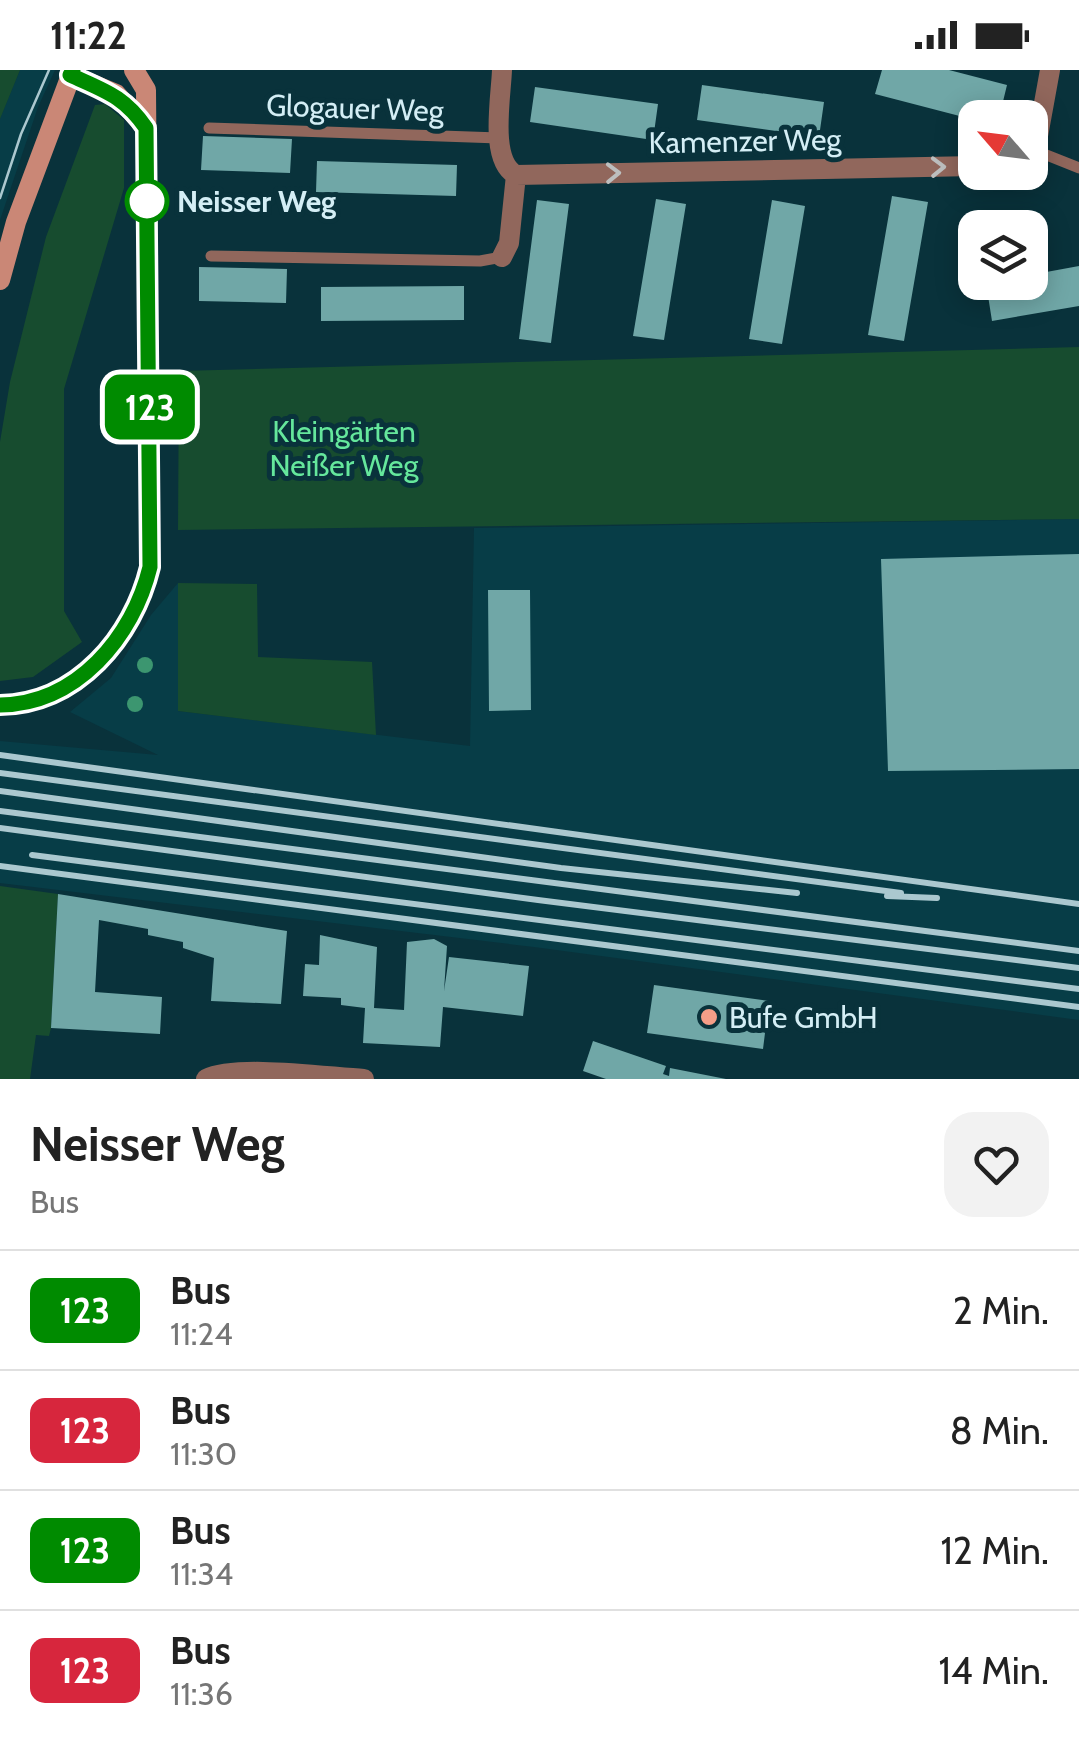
<!DOCTYPE html>
<html lang="de">
<head>
<meta charset="utf-8">
<style>
	:root { --surface:#fff; --page:#f2f2f2; --text:#222; --muted:#767676; --line:#e0e0e0 }
	body { margin:0; font-family:Cabin,sans-serif; background:var(--page); color:var(--text); height:100vh; display:flex; flex-direction:column; font-size:38px; white-space:nowrap }
	* { box-sizing:border-box; margin:0 }
	p { font-size:32px; color:var(--muted) }
	.icon { flex:none; width:55px; height:55px; fill:none; stroke:currentColor; stroke-width:2; stroke-linecap:round; stroke-linejoin:round }
	.map { position:relative; height:1009px; overflow:hidden }
	.panel { display:flex; flex-direction:column; background:var(--surface); flex:1 }
	.panel>* { flex:none }
	.badge { padding:0 20px; border-radius:15px; font-size:35px; line-height:65px }
	.needle { width:65px; rotate:298deg }
	.controls { position:absolute; left:958px; top:30px; display:grid; gap:20px }
	.controls a { display:grid; place-items:center; width:90px; height:90px; border-radius:20px; background:var(--surface); box-shadow:0 5px 25px #0003; font-size:50px }
	.map>.badge { position:absolute; translate:-50% -50%; box-shadow:0 0 0 5px #fff }
	.round { display:grid; place-items:center; flex:none; width:105px; height:105px; border-radius:30px; background:var(--page) }
	.headline { display:flex; align-items:center; justify-content:space-between; height:170px; padding:0 30px }
	h1 { font-size:48px; font-weight:700; line-height:75px }
	ul { padding:0; list-style:none }
	li { display:flex; align-items:center; gap:30px; height:120px; padding:0 30px; border-top:2px solid var(--line) }
	li div { flex:1 }
	li b { display:block; font-size:38px }
	li em { font-style:normal }
	li .badge { min-width:110px; font-weight:700; text-align:center }
	.status { display:flex; justify-content:space-between; align-items:center; height:70px; padding:0 50px; background:var(--surface); direction:ltr }
	.status svg { height:28px; fill:currentColor }
	.map>svg:first-child { display:block }
</style>
</head>
<body>
<div class="status"><b>11:22</b><svg viewBox="0 0 49 12"><path d="M0 12V9h3v3zM5 12V6h3v6zM10 12V3h3v9zM15 12V0h3v12zM26 1h20v11H26zM47 4h2v5h-2z"/></svg></div>
<div class="map">
<svg width="1079" height="1009" viewBox="0 0 1079 1009">
	<rect width="100%" height="100%" fill="#09323b"/>
	<path fill="#073d47" d="M 20,0 L 55,0 L 38,37 L 0,150 L 0,48 Z
		M 1079,449 L 1079,950 L 534,877 L 0,813 L 0,671 L 158,685 L 70,642 L 111,608 L 151,545 L 178,513 L 178,641 L 470,676 L 474,458 Z"/>
	<path fill="#174c2f" d="M 0,0 L 20,0 L 0,49 Z
		M 105,34 L 124,50 L 124,118 L 64,319 L 64,541 L 82,572 L 33,607 L 0,611 L 0,372 L 10,312 L 46,167 L 95,35 Z
		M 1079,277 L 1079,449 L 178,460 L 179,301 Z
		M 178,513 L 257,514 L 258,587 L 372,592 L 376,665 L 178,641 Z
		M 0,816 L 58,824 L 51,958 L 49,966 L 36,965 L 30,1009 L 0,1009 Z"/>
	<path fill="#70a7a7" d="M 882,0 L 949,0 L 1007,15 L 999,48 L 975,48 L 975,50 L 875,24 Z
		M 702,15 L 824,32 L 819,67 L 697,50 Z
		M 535,17 L 658,34 L 653,70 L 530,52 Z
		M 203,66 L 292,69 L 290,103 L 201,100 Z
		M 317,91 L 457,95 L 456,126 L 316,122 Z
		M 892,126 L 928,132 L 904,271 L 868,265 Z
		M 656,129 L 686,134 L 664,270 L 633,266 Z
		M 537,130 L 569,134 L 551,273 L 519,269 Z
		M 772,130 L 805,136 L 782,274 L 749,269 Z
		M 1079,196 L 1079,236 L 992,251 L 986,213 L 1030,212 L 1030,205 Z
		M 199,197 L 287,199 L 286,233 L 199,231 Z
		M 464,216 L 464,250 L 321,251 L 321,217 Z
		M 1079,484 L 1079,699 L 888,701 L 881,489 Z
		M 488,520 L 530,520 L 531,640 L 489,641 Z
		M 58,824 L 287,861 L 281,934 L 211,931 L 214,888 L 183,878 L 183,872 L 148,865 L 148,859 L 99,850 L 95,922 L 162,927 L 160,964 L 51,958 Z
		M 320,865 L 377,877 L 374,938 L 404,940 L 407,872 L 434,869 L 447,876 L 444,921 L 449,887 L 529,896 L 523,946 L 443,937 L 440,977 L 363,973 L 365,938 L 341,935 L 341,928 L 303,926 L 305,894 L 319,895 Z
		M 654,915 L 769,931 L 763,979 L 647,963 Z
		M 593,971 L 666,996 L 663,1004 L 669,1006 L 670,998 L 726,1009 L 606,1009 L 583,1001 Z"/>
	<g fill="none" stroke-linecap="round" stroke-linejoin="round">
		<path stroke="#91675c" stroke-width="11" d="M 209,58 L 499,68
			M 1034,80 L 1079,98
			M 211,186 L 480,191 L 502,187"/>
		<path stroke="#91675c" stroke-width="20" d="M 502,0 C 501,28 489,91 516,105 L 509,173 L 502,187
			M 1030,88 L 1036,77 L 1050,0
			M 516,105 L 975,96
			M 206,1009 C 237,994 327,1007 364,1009"/>
		<path stroke="#ca8776" stroke-width="20" d="M 70,5 L 116,24 L 146,58
			M 0,210 L 16,152 L 73,0
			M 0,635 C 77,633 133,567 150,497 L 146,20 L 134,0"/>
		<path stroke="#abc8cf" stroke-width="2.5" d="M 0,128 L 21,64 L 49,0"/>
		<path stroke="#abc8cf" stroke-width="6" d="M 0,685 L 1079,834
			M 0,703 L 901,823
			M 0,721 L 561,798 L 797,823
			M 0,741 L 1079,881
			M 0,758 L 538,830 L 1079,898
			M 32,785 L 1079,919
			M 0,796 L 1079,937
			M 887,826 L 937,828"/>
	</g>
	<g fill="#3c9670">
		<circle cx="145" cy="595" r="8"/>
		<circle cx="135" cy="634" r="8"/>
	</g>
	<defs><path id="oneway-chevron" d="M-2-3.5L2.5 0L-2 3.5" fill="none" stroke-width="1.6" stroke-linecap="round" stroke-linejoin="round" transform="scale(2.5)"/></defs>
	<g stroke="#bdbfbf">
		<use href="#oneway-chevron" transform="translate(938 97) rotate(-1)"/>
		<use href="#oneway-chevron" transform="translate(613 103) rotate(-1)"/>
	</g>
	<g fill="none" stroke-linecap="round" stroke-linejoin="round">
		<g stroke="#fff" stroke-width="22">
			<path id="line" d="M 0,635 C 77,634 133,567 150,497 L 146,58 C 124,26 105,21 70,5 L 73,0"/>
		</g>
		<use href="#line" stroke="#008b00" stroke-width="15"/>
	</g>
	<circle fill="#fff" stroke="#008b00" stroke-width="5" cx="147" cy="131" r="20"/>
	<circle fill="#f49e88" stroke="#09323b" stroke-width="4" cx="709" cy="947" r="10"/>
	<g text-anchor="middle" dominant-baseline="central" stroke-width="10" stroke-linejoin="round" paint-order="stroke">
		<g font-size="30" fill="#d4eef5" stroke="#09323b">
			<text transform="translate(355 38) rotate(2)">Glogauer Weg</text>
			<text transform="translate(745 71) rotate(-1)">Kamenzer Weg</text>
		</g>
		<g font-size="30" font-weight="bold" fill="#d4eef5" stroke="#09323b" text-anchor="start">
			<text x="177" y="131">Neisser Weg</text>
		</g>
		<g font-size="30" fill="#65e79c" stroke="#09323b">
			<text x="344" y="361">Kleingärten<tspan x="344" dy="34">Neißer Weg</tspan></text>
		</g>
		<g font-size="30" fill="#d4eef5" stroke="#09323b" text-anchor="start">
			<text x="729" y="947">Bufe GmbH</text>
		</g>
	</g>
</svg>
<div class="controls">
<a><svg class="needle" viewBox="-14 -14 28 28"><path d="M0-13l5 13h-10z" fill="#e53935"/><path d="M0 13l5-13h-10z" fill="#767676"/></svg></a>
<a><svg class="icon" aria-label="layers" viewBox="0 0 24 24"><path d="M12 4l9 5-9 5-9-5zM3 14l9 5 9-5"/></svg></a>
</div>
<b class="badge" style="left:150px;top:337px;background:#008b00;color:#fff">123</b>
</div>
<section class="panel">
<div class="headline"><div><h1>Neisser Weg</h1><p>Bus</p></div><a class="round"><svg class="icon" aria-label="heart" viewBox="0 0 24 24"><path d="M12 20l-8-8c-3-5 5-10 8-4 3-6 11-1 8 4z"/></svg></a></div>
<ul>
<li><span class="badge" style="background:#008b00;color:#fff">123</span><div><b>Bus</b><p>11:24</p></div><em>2 Min.</em></li>
<li><span class="badge" style="background:#d7263d;color:#fff">123</span><div><b>Bus</b><p>11:30</p></div><em>8 Min.</em></li>
<li><span class="badge" style="background:#008b00;color:#fff">123</span><div><b>Bus</b><p>11:34</p></div><em>12 Min.</em></li>
<li><span class="badge" style="background:#d7263d;color:#fff">123</span><div><b>Bus</b><p>11:36</p></div><em>14 Min.</em></li>
</ul>
</section>
</body>
</html>
